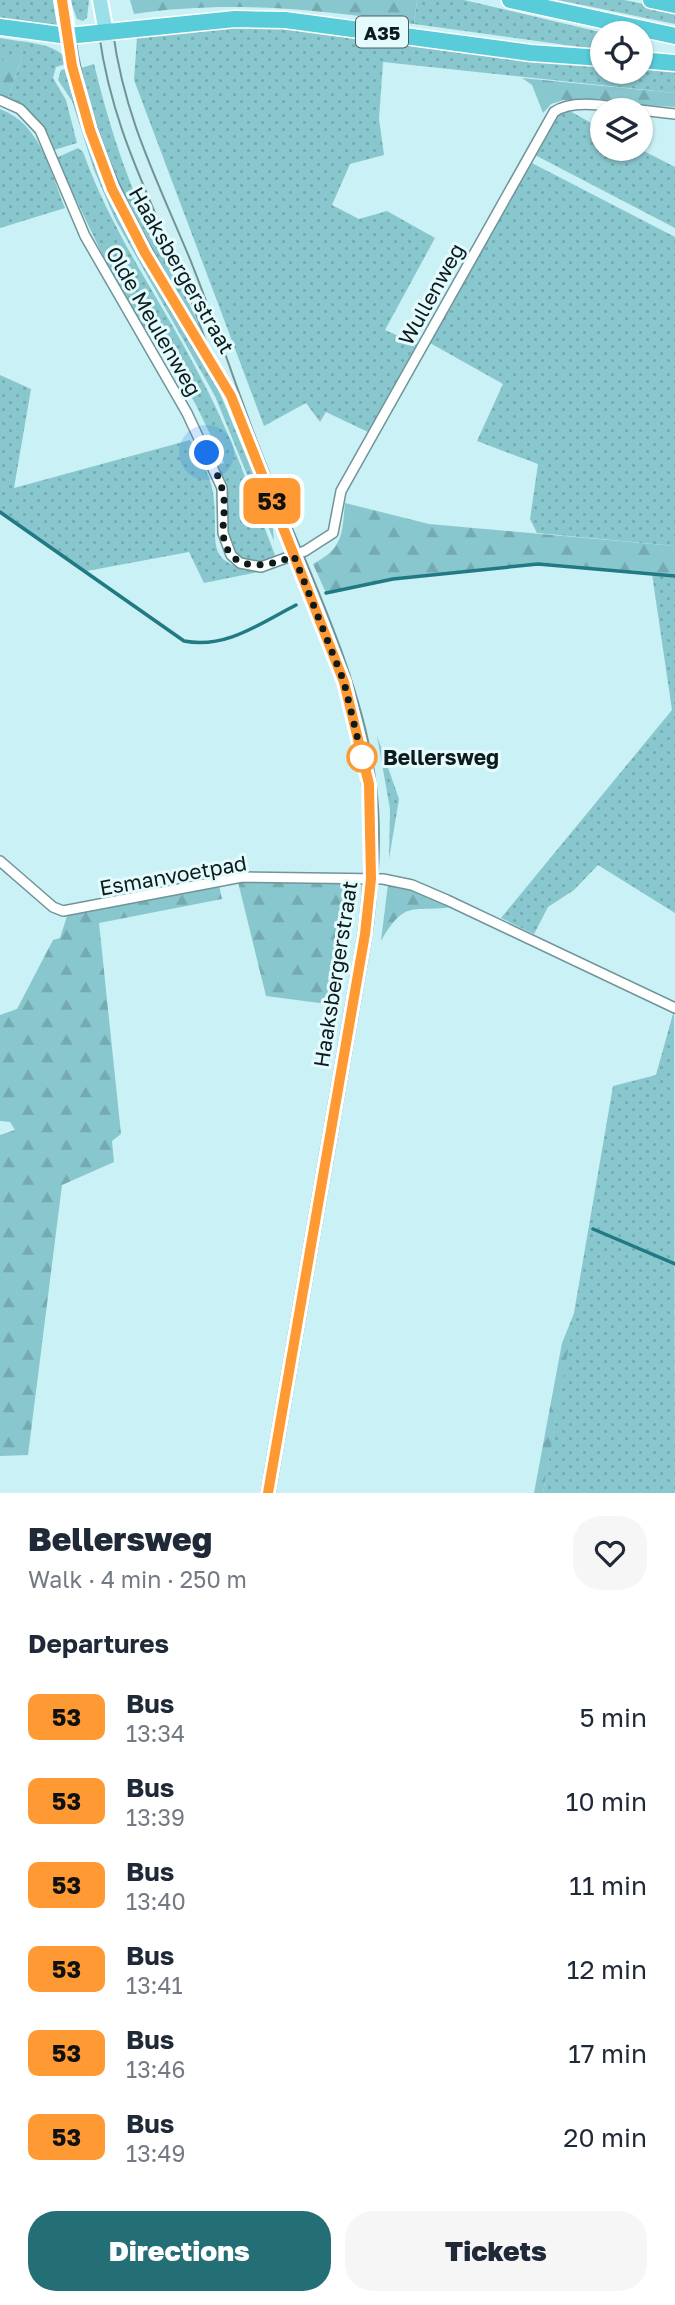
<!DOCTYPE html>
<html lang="en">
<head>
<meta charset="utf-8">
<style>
	:root { --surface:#fff; --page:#f6f6f7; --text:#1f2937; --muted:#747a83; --accent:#246e76 }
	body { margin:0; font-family:"Golos Text",sans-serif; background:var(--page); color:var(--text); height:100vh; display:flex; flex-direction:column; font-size:26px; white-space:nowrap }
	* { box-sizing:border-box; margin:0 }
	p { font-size:23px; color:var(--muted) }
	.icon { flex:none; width:38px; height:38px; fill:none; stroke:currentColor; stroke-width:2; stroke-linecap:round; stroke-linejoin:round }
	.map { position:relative; height:1493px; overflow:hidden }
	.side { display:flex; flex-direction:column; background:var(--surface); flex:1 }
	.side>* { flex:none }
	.badge { padding:0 14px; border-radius:10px; font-size:24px; line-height:46px }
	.buttons { position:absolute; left:590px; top:21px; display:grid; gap:14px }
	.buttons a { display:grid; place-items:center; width:63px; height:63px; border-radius:50%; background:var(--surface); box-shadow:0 2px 5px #0004; font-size:35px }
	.you { position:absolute; width:35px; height:35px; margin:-18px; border:5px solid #fff; border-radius:50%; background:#1a73e8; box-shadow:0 0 0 10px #1a73e833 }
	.map>.badge { position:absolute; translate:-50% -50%; box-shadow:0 0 0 4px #fff }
	h2 { padding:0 28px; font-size:26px; line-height:63px }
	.round { display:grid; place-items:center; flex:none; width:74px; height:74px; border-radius:28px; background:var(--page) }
	.head { display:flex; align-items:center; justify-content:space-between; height:119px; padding:0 28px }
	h1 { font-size:33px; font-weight:800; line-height:52px }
	.primary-button { display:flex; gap:14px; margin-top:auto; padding:14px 28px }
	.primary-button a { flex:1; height:80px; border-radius:28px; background:var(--accent); color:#fff; font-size:28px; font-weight:800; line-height:80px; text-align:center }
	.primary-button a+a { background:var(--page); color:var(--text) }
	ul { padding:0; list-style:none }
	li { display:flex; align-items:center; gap:21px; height:84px; padding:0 28px }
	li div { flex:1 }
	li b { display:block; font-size:26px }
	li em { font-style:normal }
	li .badge { min-width:77px; font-weight:700; text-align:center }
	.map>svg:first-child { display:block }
</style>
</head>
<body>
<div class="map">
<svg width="675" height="1493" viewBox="0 0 675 1493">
	<defs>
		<pattern id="grass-dots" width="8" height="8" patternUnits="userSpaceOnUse" patternTransform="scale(1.75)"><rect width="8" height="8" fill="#89c7ce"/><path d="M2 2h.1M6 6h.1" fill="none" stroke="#75aab0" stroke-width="1.8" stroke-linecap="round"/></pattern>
		<pattern id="forest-firs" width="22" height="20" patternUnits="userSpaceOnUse" patternTransform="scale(1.75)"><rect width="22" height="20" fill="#89c7ce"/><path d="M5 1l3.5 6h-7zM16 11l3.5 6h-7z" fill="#75aab0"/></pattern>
	</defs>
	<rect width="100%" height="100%" fill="#caf1f5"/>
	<path fill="url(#grass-dots)" d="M 0,0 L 55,0 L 59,28 L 37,27 L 0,18 Z
		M 70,0 L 89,0 L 87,18 L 83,21 L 77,19 Z
		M 417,0 L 464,0 L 604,33 L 602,50 L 414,24 Z
		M 558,0 L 624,0 L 675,10 L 675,24 Z
		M 272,26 L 602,63 L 602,72 L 640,72 L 641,68 L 675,71 L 675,93 L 383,62 L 379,119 L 384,155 L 350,164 L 332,205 L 359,219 L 387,211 L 435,238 L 385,330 L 417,344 L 368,432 L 326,412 L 320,422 L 306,403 L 264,426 L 134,80 L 137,37 L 202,27 Z
		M 0,38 C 22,43 58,41 69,63 L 56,67 L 53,78 L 66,100 L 77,143 L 54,150 L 36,118 L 8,98 L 22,57 L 0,71 Z
		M 94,64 C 107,117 122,167 145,217 C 166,261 191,301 208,347 L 164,280 L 106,166 L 78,69 Z
		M 70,68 L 80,106 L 219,391 L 272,518 L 274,541 L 215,396 L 115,219 L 94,170 L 72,101 L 58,80 L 61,70 Z
		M 0,109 C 41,124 50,171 65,208 L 0,228 Z
		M 568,110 L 602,129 L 602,149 L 640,149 L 675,167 L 675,228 L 535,155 L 556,116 Z
		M 78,148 L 83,152 C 112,233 162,302 201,378 C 231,434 252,496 275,555 L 261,564 L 238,559 L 227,542 L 226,493 L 218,465 L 224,463 L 196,405 L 150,326 L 143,330 L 106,262 L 56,158 Z
		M 530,162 L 675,237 L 675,546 L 537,533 L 530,519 L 538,464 L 477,441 L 503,384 L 430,343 Z
		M 0,375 L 31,389 L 14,488 L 190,440 C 201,458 213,480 214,501 C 218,547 204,562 259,572 L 204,583 L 189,552 L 87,571 L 0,512 Z
		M 652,574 L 675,576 L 675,913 L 598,865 L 574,890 L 548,907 L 534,934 L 501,918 L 672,710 Z
		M 377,736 L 399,799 L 389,859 L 390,809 Z
		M 674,1010 L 675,1493 L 543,1493 L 613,1086 L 656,1075 Z"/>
	<path fill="url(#forest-firs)" d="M 130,0 L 417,0 L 414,24 C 319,9 229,0 134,14 Z
		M 5,53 L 22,57 L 8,98 L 0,95 L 0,71 Z
		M 522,78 L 675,93 L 675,107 L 564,100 L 551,104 L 543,113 L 532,85 Z
		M 345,503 L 429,524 L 675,546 L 675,576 L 538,564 L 393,579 L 326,593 L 313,564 C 344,548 342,533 345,503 Z
		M 266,880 L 354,883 L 335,1005 L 266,996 L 238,882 Z
		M 388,884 L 419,892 L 452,907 C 412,913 406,898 381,941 Z
		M 219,885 L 222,899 L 99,923 L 121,1134 L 112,1141 L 114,1162 L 62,1185 L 28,1455 L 0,1456 L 0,1135 L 15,1130 L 10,1122 L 0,1121 L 0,1015 L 17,1009 L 53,940 L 60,938 L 67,916 Z
		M 575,1311 L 543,1493 L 534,1493 L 562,1343 Z"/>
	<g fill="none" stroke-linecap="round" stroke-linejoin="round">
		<path stroke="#217a83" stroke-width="3.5" d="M 0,512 L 184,641 C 226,649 259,624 296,605
			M 326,593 L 393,579 L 538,564 L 675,576
			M 593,1229 L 675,1264"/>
		<g stroke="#709498" stroke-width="12">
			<path id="minor" d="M 0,100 L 20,109 L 40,130 L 85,236 L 187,413 L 222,488 L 223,533 L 231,555 L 240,563 L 261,567 L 305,551 L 333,533 L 341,491 L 554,112 C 575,97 614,108 638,110
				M 640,110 L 675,114
				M 0,861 L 53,907 L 63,911 L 242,877 L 383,879 L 412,885 L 447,900 L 675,1008"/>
		</g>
		<g stroke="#709498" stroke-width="16">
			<path id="secondary" d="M 106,33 C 118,121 151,183 184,263 C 211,330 232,399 259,466 C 299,568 355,678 369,786 C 375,835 371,885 365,934 L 268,1493
				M 68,36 C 85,162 152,266 217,372"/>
		</g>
		<g stroke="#fff" stroke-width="18">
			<path id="primary" d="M 62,0 L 68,36
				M 100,0 L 106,33"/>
		</g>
		<g stroke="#fff" stroke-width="19">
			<path id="motorway" d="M 510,0 L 675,36
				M 651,0 L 675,5
				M 0,27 L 68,36 L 235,19 L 285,20 L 531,53 L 602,58
				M 640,60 L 675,63"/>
		</g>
		<use href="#minor" stroke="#fff" stroke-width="9"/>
		<use href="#secondary" stroke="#cdf0f4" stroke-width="12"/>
		<use href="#primary" stroke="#9be0e8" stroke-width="14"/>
		<use href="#motorway" stroke="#59ccd9" stroke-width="16"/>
	</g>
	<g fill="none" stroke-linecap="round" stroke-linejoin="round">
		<g stroke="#fff" stroke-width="16">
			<path id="line" d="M 62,0 L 72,66 L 90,130 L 112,189 L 145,253 L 231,396 L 344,682 L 369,784 L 371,879 L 365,934 L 268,1493"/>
		</g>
		<use href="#line" stroke="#f93" stroke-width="10"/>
		<path stroke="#0d1b1d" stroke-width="7" stroke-dasharray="0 12.6" d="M 207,453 C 214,468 222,482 224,499 C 225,510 223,521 223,532 C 226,574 266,568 294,556 L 344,682 L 362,757"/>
	</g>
	<circle fill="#fff" stroke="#f93" stroke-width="3.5" cx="362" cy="757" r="14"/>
	<g text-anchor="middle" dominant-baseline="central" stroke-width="6" stroke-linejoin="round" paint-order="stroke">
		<rect fill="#e4fbfd" stroke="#4e5e60" stroke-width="2" x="356" y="16.5" width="52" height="31" rx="5"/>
		<g font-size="19" font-weight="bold" fill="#0d1b1d">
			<text x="382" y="32">A35</text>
		</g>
		<g font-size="21" fill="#0d1b1d" stroke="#e4fbfd">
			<text transform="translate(182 270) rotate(60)">Haaksbergerstraat</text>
			<text transform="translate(431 294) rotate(-61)">Wullenweg</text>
			<text transform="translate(154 321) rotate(60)">Olde Meulenweg</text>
			<text transform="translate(173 875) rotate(-10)">Esmanvoetpad</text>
			<text transform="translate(335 974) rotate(-81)">Haaksbergerstraat</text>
		</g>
		<g font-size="21" font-weight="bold" fill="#0d1b1d" stroke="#e4fbfd" text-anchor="start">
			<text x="383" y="757">Bellersweg</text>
		</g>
	</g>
</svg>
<div class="buttons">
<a><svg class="icon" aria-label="locate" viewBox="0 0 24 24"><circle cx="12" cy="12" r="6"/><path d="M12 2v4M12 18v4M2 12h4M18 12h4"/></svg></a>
<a><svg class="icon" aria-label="layers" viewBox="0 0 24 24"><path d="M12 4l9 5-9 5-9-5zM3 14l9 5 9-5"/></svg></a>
</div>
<div class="you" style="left:207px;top:453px"></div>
<b class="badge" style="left:272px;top:501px;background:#f93;color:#111">53</b>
</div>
<section class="side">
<div class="head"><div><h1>Bellersweg</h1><p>Walk · 4 min · 250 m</p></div><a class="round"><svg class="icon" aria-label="heart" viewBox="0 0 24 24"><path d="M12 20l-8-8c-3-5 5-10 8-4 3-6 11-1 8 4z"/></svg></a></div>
<h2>Departures</h2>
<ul>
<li><span class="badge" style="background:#f93;color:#111">53</span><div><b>Bus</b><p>13:34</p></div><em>5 min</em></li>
<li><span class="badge" style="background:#f93;color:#111">53</span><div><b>Bus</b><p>13:39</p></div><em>10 min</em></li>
<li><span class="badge" style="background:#f93;color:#111">53</span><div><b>Bus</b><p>13:40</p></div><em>11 min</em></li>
<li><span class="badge" style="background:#f93;color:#111">53</span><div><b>Bus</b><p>13:41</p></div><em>12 min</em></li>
<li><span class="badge" style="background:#f93;color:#111">53</span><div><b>Bus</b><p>13:46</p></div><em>17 min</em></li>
<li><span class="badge" style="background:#f93;color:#111">53</span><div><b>Bus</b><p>13:49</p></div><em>20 min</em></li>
</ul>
<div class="primary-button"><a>Directions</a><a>Tickets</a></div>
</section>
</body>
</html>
